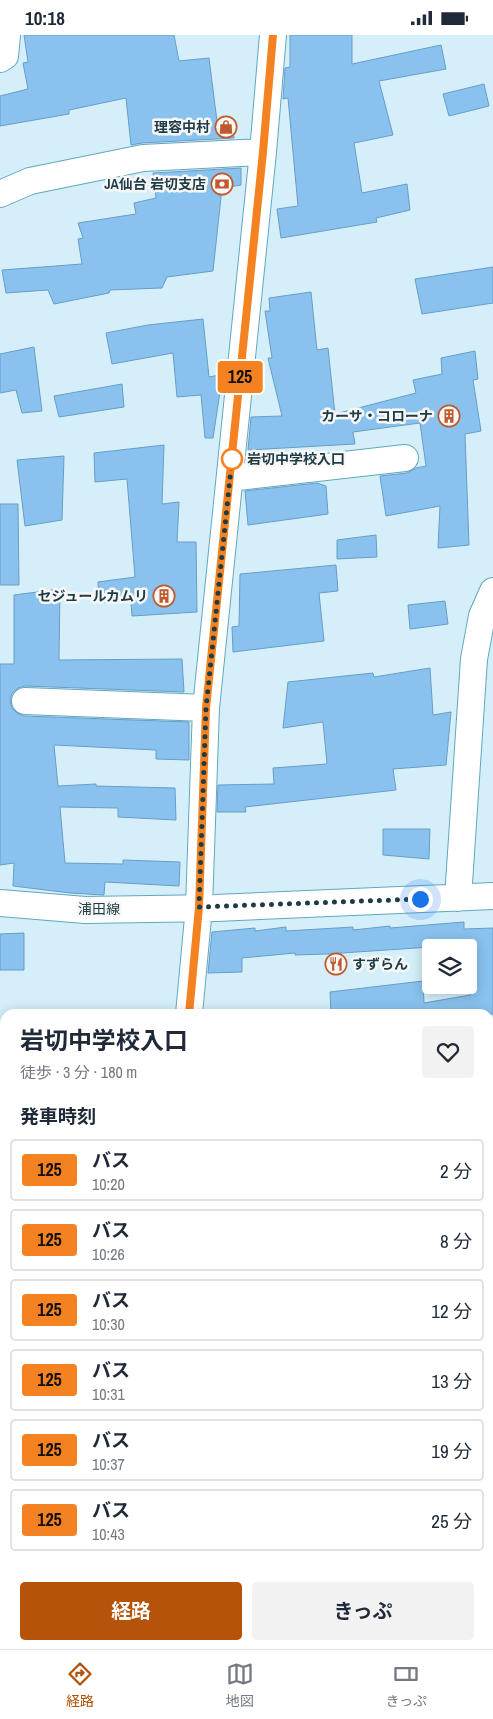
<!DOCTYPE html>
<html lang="ja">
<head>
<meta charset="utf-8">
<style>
	:root { --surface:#fff; --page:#f2f2f3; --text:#1f2937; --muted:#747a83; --line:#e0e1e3; --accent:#b45309 }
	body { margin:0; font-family:"Archivo Narrow","Noto Sans JP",sans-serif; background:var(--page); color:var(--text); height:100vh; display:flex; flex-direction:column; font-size:19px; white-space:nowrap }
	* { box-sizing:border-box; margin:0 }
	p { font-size:16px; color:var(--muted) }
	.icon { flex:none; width:28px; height:28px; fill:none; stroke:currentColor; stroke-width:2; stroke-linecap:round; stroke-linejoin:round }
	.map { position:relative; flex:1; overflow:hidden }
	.panel { position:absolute; left:0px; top:974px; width:494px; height:641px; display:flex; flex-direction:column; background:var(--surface); border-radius:15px 15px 0 0; box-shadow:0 2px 12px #0003 }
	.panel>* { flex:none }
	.badge { padding:0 10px; border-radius:4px; font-size:18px; line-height:32px }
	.controls { position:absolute; left:422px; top:904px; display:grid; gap:10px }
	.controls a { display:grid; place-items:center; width:55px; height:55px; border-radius:5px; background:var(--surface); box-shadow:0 2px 12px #0003; font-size:25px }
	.you { position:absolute; width:25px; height:25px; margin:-12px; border:4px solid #fff; border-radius:50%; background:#1a73e8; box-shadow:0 0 0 8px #1a73e833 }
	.map>.badge { position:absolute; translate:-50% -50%; box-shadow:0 0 0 2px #fff }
	h2 { padding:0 20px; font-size:19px; line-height:45px }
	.round { display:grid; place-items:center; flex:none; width:52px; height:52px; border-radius:5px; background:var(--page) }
	.headline { display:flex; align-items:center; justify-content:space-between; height:85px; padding:0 20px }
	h1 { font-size:24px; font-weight:700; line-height:38px }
	.button { display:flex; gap:10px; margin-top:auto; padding:10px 20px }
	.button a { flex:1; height:58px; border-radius:5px; background:var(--accent); color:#fff; font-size:20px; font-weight:700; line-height:58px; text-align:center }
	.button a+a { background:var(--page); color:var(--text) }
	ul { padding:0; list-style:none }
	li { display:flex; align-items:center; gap:15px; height:62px; margin:0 10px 8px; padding:0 10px; border:2px solid var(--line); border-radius:5px }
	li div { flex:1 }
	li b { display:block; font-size:19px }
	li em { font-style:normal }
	li .badge { min-width:55px; font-weight:700; text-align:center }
	.status { display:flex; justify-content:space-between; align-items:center; height:35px; padding:0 25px; background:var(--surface); direction:ltr }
	.status svg { height:14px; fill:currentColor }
	.tab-bar { display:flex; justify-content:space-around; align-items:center; height:70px; border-top:1px solid var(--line); background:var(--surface); font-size:14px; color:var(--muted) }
	.tab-bar a { display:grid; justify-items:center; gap:2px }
	.tab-bar .active { color:var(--accent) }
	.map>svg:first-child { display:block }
</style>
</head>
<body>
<div class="status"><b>10:18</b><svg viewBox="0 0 49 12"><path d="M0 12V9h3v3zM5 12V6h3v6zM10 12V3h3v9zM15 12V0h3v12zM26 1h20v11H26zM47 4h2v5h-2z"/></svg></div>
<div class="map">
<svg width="493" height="1614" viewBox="0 0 493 1614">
	<rect width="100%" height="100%" fill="#d4effa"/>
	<path fill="#89c2ef" stroke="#6a9dc4" d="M 24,0 L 174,0 L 179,26 L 209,23 L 217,86 L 231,85 L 234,103 L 142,108 L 131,110 L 126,63 L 69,75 L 69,79 L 0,91 L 0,61 L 28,54 L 23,28 L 28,27 Z
		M 290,0 L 352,0 L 352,29 L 441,10 L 446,34 L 379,46 L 393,100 L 354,108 L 362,158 L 407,149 L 410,175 L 376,183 L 377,187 L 281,203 L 277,174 L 298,171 L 288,63 L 283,64 L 285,33 L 290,32 Z
		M 484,49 L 489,71 L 449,81 L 443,59 Z
		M 241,133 L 241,150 L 222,153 L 213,236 L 167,242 L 162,253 L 110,255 L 109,258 L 54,269 L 48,255 L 6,258 L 2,235 L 82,229 L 78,204 L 83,203 L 78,188 L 136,179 L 134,168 L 156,163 L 153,138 Z
		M 493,232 L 493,268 L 422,279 L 415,244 Z
		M 311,257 L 317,315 L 328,313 L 335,379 L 416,358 L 413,345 L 442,339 L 441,323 L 475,316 L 478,344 L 473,345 L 481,396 L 465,399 L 469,510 L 438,513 L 440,471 L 386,481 L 380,441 L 407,438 L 416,433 L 426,431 L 420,388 L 353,397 L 355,409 L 248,415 L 251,382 L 282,381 L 268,323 L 272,323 L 265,276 L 270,276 L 269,263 Z
		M 203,284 L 209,342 L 219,340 L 220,357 L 213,403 L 205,403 L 201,360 L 177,362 L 173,318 L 112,329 L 106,298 L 148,290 Z
		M 34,312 L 42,376 L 22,378 L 16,355 L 0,358 L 0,319 Z
		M 122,349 L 124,372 L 59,382 L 54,361 Z
		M 164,410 L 162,469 L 179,467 L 177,507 L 196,507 L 197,577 L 132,581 L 131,567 L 99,567 L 98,547 L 135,542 L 127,444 L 95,447 L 94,418 Z
		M 64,421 L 62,485 L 25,491 L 17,425 Z
		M 317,448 L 326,451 L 328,479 L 248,490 L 245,456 Z
		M 0,469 L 18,469 L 19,550 L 0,550 Z
		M 376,500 L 377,522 L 337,524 L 337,505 Z
		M 336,530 L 338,556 L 319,558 L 324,606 L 233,617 L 232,592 L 239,591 L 240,539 Z
		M 60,554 L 59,625 L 182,624 L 184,657 L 25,651 L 18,653 L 12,658 L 10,666 L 12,673 L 17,678 L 24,681 L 189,687 L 189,725 L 156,724 L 156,715 L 54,710 L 58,751 L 96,749 L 96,751 L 175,753 L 176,785 L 118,782 L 118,773 L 60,772 L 65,828 L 123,829 L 123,825 L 180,827 L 179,851 L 105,847 L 104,860 L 70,858 L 13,851 L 14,828 L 0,830 L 0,629 L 14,629 L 14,560 Z
		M 445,566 L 448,589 L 410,594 L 408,570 Z
		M 430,633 L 433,680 L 451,677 L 446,730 L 393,734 L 396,755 L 245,772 L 246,777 L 217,777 L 218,750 L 274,749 L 273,733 L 327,729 L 323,687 L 283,693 L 288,647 L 373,638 L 374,642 Z
		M 383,794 L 430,794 L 429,824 L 383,820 Z
		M 464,887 L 464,894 L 493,893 L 493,979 L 423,979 L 422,976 L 400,979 L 331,979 L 330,957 L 423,946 L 424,968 L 470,960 L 470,912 L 431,912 L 327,919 L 295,920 L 295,918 L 242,923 L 242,937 L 208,938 L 212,897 L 255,893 L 255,896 L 286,892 L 286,896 L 353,892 L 353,895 L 390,891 L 390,893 Z
		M 24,898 L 24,935 L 0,935 L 0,899 Z"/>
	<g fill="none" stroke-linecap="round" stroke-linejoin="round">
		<g stroke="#61a7c0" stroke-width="28">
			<path id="minor" d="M 0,24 L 5,21 L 7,0
				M 0,159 L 30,146 L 143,123 L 263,117
				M 230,443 L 405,423
				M 25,666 L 206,673
				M 458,863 L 474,624 L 482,581 L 493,556
				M 0,868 L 85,875 L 216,873 L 493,861
				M 189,979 L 199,872 L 206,673 L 263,117 L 273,0
				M 0,1194 L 5,1194
				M 489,1326 L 493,1326
				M 489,1382 L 493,1382
				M 0,1574 L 5,1574
				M 140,1614 L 141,1610"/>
		</g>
		<use href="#minor" stroke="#fff" stroke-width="26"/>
	</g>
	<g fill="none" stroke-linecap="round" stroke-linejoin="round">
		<g stroke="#fff" stroke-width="11">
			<path id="line" d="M 189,979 L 199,872 L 206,673 L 263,117 L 273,0"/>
		</g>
		<use href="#line" stroke="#f58220" stroke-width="8"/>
		<path stroke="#1e3c46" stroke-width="5" stroke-dasharray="0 9" d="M 232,424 L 206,673 L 199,872 L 420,864"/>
	</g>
	<defs>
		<g id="shop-ring" transform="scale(1.125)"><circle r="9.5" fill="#f7f7f7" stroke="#c05a2c" stroke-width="1.5"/><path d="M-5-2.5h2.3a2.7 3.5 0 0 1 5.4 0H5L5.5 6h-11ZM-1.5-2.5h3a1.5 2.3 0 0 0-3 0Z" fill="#c05a2c"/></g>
		<g id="bank-ring" transform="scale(1.125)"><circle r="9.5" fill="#f7f7f7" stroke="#c05a2c" stroke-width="1.5"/><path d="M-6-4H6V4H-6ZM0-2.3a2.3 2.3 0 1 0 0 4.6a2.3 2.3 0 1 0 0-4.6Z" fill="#c05a2c"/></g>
		<g id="building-ring" transform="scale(1.125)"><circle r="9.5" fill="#f7f7f7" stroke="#c05a2c" stroke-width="1.5"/><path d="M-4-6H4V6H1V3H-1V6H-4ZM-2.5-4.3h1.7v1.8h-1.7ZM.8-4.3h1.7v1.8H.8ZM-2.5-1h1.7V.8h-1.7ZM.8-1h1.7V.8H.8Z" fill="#c05a2c"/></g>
		<g id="restaurant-ring" transform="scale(1.125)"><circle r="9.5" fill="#f7f7f7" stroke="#c05a2c" stroke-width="1.5"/><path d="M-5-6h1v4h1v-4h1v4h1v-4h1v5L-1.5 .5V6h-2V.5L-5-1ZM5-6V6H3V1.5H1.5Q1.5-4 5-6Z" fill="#c05a2c"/></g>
	</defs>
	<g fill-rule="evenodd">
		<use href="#shop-ring" x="226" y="92"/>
		<use href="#bank-ring" x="222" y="149"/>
		<use href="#building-ring" x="449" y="381"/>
		<use href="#building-ring" x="164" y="561"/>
		<use href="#restaurant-ring" x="336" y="929"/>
	</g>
	<circle fill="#fff" stroke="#f58220" stroke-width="2.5" cx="232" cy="424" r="10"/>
	<g text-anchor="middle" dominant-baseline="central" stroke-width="5" stroke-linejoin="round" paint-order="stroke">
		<g font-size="14" font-weight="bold" fill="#1e3c46" stroke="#f7f7f7" text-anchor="end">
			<text x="210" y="92">理容中村</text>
			<text x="206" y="149">JA仙台 岩切支店</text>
			<text x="433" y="381">カーサ・コローナ</text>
			<text x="148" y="561">セジュールカムリ</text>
			<text x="352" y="929" text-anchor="start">すずらん</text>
		</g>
		<g font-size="14" font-weight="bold" fill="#1e3c46" stroke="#f7f7f7" text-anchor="start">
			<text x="247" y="424">岩切中学校入口</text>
		</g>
		<g font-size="14" fill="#1e3c46" stroke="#f7f7f7">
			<text x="99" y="874">浦田線</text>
		</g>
	</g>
</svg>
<div class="controls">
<a><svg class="icon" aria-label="layers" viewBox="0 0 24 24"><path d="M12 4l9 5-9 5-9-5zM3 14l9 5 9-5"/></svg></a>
</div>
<div class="you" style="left:420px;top:864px"></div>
<b class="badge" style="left:240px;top:342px;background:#f58220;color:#111">125</b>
<section class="panel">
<div class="headline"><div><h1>岩切中学校入口</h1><p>徒歩 · 3 分 · 180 m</p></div><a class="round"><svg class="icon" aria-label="heart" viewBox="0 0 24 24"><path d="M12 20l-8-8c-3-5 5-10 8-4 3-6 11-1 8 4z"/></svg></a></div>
<h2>発車時刻</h2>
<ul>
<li><span class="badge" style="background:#f58220;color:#111">125</span><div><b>バス</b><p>10:20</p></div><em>2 分</em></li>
<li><span class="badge" style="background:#f58220;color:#111">125</span><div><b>バス</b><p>10:26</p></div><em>8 分</em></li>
<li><span class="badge" style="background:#f58220;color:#111">125</span><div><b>バス</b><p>10:30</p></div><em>12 分</em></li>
<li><span class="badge" style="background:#f58220;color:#111">125</span><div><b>バス</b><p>10:31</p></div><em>13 分</em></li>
<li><span class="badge" style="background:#f58220;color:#111">125</span><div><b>バス</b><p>10:37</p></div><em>19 分</em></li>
<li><span class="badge" style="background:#f58220;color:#111">125</span><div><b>バス</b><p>10:43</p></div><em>25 分</em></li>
</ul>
<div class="button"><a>経路</a><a>きっぷ</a></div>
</section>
</div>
<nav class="tab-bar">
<a class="active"><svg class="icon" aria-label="directions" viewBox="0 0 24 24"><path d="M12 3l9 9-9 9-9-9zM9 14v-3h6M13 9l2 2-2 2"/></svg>経路</a>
<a><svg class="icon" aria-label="map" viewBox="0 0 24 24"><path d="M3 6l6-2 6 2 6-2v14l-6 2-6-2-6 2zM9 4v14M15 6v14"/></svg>地図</a>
<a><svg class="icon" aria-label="tickets" viewBox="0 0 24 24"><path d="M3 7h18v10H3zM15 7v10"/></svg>きっぷ</a>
</nav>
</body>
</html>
